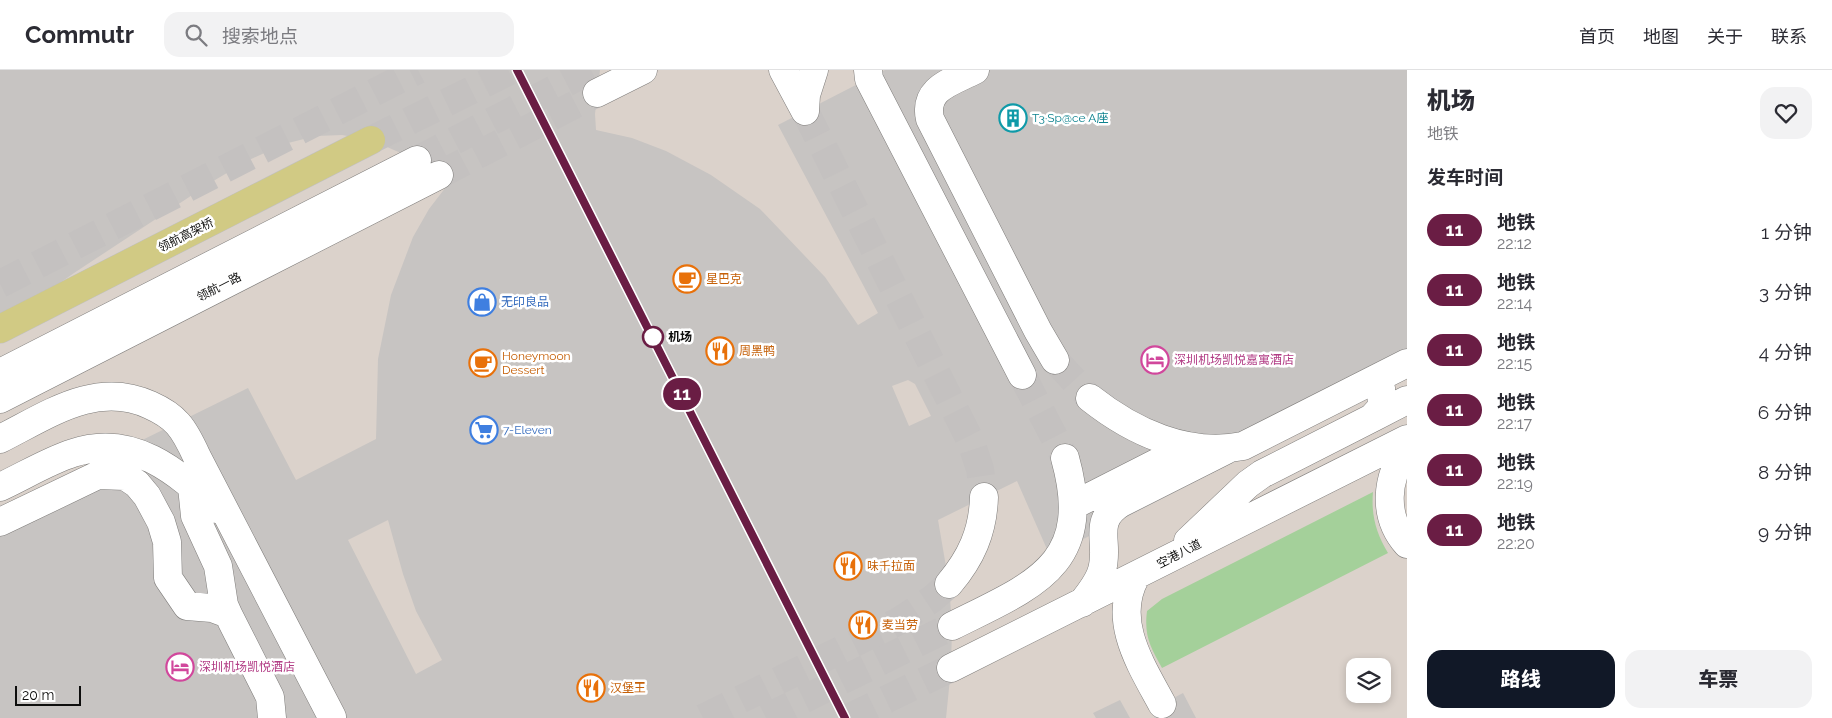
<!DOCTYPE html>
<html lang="zh">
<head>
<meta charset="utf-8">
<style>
	:root { --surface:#fff; --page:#f2f2f3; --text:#2b2b33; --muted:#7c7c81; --line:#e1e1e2; --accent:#111827 }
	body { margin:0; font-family:Raleway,"Noto Sans SC",sans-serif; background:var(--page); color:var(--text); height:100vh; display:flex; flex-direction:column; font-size:19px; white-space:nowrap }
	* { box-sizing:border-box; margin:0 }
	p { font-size:16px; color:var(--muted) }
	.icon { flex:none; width:28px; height:28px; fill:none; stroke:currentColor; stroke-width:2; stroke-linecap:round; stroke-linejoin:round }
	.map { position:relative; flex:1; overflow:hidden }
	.sheet { display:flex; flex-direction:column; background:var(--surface); width:425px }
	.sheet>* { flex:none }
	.badge { padding:0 10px; border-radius:16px; font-size:18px; line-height:32px }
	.tools { position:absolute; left:1346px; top:588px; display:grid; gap:10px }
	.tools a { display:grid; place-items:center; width:45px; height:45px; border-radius:10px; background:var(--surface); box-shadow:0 2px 8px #0003; font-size:25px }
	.scale { position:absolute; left:15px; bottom:12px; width:66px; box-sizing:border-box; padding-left:5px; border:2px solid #0e0e0d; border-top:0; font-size:14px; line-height:18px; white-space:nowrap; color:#0e0e0d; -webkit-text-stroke:4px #fff; paint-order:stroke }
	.map>.badge { position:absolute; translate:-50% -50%; box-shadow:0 0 0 2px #fff }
	h2 { padding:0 20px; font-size:19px; line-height:45px }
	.round { display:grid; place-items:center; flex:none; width:52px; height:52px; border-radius:15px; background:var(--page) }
	.summary { display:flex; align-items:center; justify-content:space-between; height:85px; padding:0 20px }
	h1 { font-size:24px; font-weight:800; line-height:38px }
	.primary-button { display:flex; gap:10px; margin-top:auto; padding:10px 20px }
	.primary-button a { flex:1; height:58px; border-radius:15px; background:var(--accent); color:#fff; font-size:20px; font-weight:800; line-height:58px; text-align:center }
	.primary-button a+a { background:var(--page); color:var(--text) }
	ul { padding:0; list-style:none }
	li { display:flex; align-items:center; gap:15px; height:60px; padding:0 20px }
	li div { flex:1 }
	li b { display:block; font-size:19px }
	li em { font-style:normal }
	li .badge { min-width:55px; font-weight:700; text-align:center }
	header { display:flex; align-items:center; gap:30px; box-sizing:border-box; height:70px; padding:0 25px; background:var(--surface); border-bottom:1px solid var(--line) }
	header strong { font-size:24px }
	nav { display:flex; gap:28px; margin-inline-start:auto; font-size:18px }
	.search { width:350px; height:45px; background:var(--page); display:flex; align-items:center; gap:12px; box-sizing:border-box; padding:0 18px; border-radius:15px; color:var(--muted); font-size:19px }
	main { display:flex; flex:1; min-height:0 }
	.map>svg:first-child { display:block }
</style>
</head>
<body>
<header>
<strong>Commutr</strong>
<div class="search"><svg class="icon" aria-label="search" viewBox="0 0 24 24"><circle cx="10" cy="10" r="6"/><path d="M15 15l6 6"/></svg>搜索地点</div>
<nav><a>首页</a><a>地图</a><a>关于</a><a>联系</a></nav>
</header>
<main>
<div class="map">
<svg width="1407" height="648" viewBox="0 0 1407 648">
	<rect width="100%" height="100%" fill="#e4e1df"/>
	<path fill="#dbd2cb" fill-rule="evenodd" d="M 0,0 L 1407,0 L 1407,648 L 0,648 ZM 1355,596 L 1382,596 L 1382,624 L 1355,624 Z"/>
	<path fill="#a4d09a" d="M 1373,422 C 1371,445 1376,463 1388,483 L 1162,598 C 1150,576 1144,566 1147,541 L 1162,529 Z"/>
	<path fill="#c7c4c2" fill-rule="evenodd" d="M 0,0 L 600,0 L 595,44 L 596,60 L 632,68 L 666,81 L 711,105 L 760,139 L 825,207 L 858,255 L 878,243 L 778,55 L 885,0 L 1407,0 L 1407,304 L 1050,486 L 1017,411 L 938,450 L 949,514 L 952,556 L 951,598 L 946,648 L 0,648 L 0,440 L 248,318 L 296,410 L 376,369 L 378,289 L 391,225 L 413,167 L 429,139 L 449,113 L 417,90 L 371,70 L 342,65 L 316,66 L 284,74 L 249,90 L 215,110 L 74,203 L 0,255 ZM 908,310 L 915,314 L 931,346 L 909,356 L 892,316 ZM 388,450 L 403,504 L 416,541 L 442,590 L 416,604 L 348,470 Z
		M 1183,623 L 1196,648 L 1155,648 L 1151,640 Z
		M 1120,630 L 1130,648 L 1096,648 L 1093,643 Z"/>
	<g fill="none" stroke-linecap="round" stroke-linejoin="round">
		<path stroke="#c4c1c0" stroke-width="28" stroke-dasharray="28 14" stroke-linecap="butt" d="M 805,41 L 971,372 L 980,399 L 984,427
			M 417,90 L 591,0
			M 439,105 L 597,23
			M 0,214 L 418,0
			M 1055,290 L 1090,328
			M 1022,305 L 1065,388
			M 703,648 L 899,551 L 932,529 L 949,514
			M 766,648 L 952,556
			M 848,648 L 951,598"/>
		<path stroke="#c4c1c0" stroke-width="28" stroke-dasharray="28 14" stroke-linecap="butt" d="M 371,70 L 512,0"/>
		<g stroke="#7e7c7a" stroke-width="29">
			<path id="minor" d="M 783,0 L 805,41
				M 868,0 L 869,9 L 1022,305
				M 975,0 C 952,12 923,18 930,49 L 1038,261 L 1055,290
				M 597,23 L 643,0
				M 805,41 L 806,25 L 814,0
				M 0,303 L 417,90
				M 1090,328 C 1133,362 1187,387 1243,376 L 1407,293
				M 0,329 L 439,105
				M 1372,348 L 1407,330
				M 0,369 C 48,345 96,310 150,335 C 159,339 171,346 178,354 C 186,363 192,376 197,387 L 332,647
				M 1407,379 C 1386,407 1382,446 1407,474
				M 191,407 L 195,446 L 218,496 L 224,535 L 228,544
				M 0,417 C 24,406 48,391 73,383 C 133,363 176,401 218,439
				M 1074,435 L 1188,377
				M 0,452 L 98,405 L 125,406 L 137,414 L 147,426 L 161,452 L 167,472 L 168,508 L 187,536 L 212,538 L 228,544 L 270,627 L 272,648
				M 1188,471 L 1248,414 L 1262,404 L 1372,348 L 1382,337 L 1381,318
				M 1136,506 C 1111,550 1141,595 1162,634
				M 949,514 C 971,488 983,462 984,427
				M 1082,533 C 1090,523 1099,512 1102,500 C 1110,472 1091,452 1121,433 L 1226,380
				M 952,556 C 1034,515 1095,495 1065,388
				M 951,598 L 1407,369"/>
		</g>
		<g stroke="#c0c0c0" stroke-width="29">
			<path id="major" d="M 0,259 L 371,70"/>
		</g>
		<use href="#minor" stroke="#fff" stroke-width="28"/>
		<use href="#major" stroke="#d1ca84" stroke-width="28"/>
	</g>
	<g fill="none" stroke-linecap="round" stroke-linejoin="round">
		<g stroke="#fff" stroke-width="11">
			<path id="line" d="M 517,0 L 845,648"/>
		</g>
		<use href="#line" stroke="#6a1d44" stroke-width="8"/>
	</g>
	<defs>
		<g id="building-ring" transform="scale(1.4375)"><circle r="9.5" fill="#fff" stroke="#0f9aa8" stroke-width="1.5"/><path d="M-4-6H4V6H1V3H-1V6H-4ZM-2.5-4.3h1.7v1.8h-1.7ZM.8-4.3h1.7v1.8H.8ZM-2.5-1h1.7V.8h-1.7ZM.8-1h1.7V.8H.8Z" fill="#0f9aa8"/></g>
		<g id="cafe-ring" transform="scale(1.4375)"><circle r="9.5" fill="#fff" stroke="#e8710a" stroke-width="1.5"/><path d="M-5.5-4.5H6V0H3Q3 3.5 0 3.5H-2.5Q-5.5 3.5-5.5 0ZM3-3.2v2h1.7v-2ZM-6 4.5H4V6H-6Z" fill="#e8710a"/></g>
		<g id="shop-ring" transform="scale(1.4375)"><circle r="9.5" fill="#fff" stroke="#3f7fe0" stroke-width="1.5"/><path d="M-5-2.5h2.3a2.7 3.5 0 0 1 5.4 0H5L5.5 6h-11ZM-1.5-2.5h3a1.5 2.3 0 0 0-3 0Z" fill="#3f7fe0"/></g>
		<g id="restaurant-ring" transform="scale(1.4375)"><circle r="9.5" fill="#fff" stroke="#e8710a" stroke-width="1.5"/><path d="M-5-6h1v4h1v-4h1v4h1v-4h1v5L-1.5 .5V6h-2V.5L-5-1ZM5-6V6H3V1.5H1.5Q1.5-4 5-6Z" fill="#e8710a"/></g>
		<g id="hotel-ring" transform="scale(1.4375)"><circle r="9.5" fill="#fff" stroke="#d1479c" stroke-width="1.5"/><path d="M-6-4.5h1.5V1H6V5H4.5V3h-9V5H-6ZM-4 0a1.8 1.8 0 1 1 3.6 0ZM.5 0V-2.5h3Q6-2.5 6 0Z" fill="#d1479c"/></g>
		<g id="supermarket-ring" transform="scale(1.4375)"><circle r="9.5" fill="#fff" stroke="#3f7fe0" stroke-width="1.5"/><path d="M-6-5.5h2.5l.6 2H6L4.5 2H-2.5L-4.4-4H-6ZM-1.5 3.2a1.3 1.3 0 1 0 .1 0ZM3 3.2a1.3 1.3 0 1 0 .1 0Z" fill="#3f7fe0"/></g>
	</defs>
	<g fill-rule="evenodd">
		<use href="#building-ring" x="1013" y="48"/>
		<use href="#cafe-ring" x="687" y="209"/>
		<use href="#shop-ring" x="482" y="232"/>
		<use href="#restaurant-ring" x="720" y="281"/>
		<use href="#hotel-ring" x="1155" y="290"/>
		<use href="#cafe-ring" x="483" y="293"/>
		<use href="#supermarket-ring" x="484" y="360"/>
		<use href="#restaurant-ring" x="848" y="496"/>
		<use href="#restaurant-ring" x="863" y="555"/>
		<use href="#hotel-ring" x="180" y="597"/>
		<use href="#restaurant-ring" x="591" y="618"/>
	</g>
	<circle fill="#fff" stroke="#6a1d44" stroke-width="2.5" cx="653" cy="267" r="10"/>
	<g text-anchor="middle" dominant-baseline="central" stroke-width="5" stroke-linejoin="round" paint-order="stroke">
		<g font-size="12" fill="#0d838f" stroke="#fff" text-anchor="start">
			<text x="1032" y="48">T3·Sp@ce A座</text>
		</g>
		<g font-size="12" fill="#0e0e0d" stroke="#fff">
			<text transform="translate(186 165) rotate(-27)">领航高架桥</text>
			<text transform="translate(219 217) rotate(-27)">领航一路</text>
			<text transform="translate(1179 484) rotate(-27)">空港八道</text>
		</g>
		<g font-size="12" fill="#c56008" stroke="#fff" text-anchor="start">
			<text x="706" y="209">星巴克</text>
			<text x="739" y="281">周黑鸭</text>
			<text x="502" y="286">Honeymoon<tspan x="502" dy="14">Dessert</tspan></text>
			<text x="867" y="496">味千拉面</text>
			<text x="882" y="555">麦当劳</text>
			<text x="610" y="618">汉堡王</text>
		</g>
		<g font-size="12" fill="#366cbe" stroke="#fff" text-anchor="start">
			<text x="501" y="232">无印良品</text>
			<text x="503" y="360">7-Eleven</text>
		</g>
		<g font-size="12" font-weight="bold" fill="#0e0e0d" stroke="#fff" text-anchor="start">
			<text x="668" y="267">机场</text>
		</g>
		<g font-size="12" fill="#b23c85" stroke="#fff" text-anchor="start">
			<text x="1174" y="290">深圳机场凯悦嘉寓酒店</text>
			<text x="199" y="597">深圳机场凯悦酒店</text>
		</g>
	</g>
</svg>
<div class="tools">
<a><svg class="icon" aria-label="layers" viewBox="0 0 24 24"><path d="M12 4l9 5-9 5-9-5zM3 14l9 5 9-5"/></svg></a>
</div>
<div class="scale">20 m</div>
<b class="badge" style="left:682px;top:324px;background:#6a1d44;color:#fff">11</b>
</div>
<section class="sheet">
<div class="summary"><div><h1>机场</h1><p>地铁</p></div><a class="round"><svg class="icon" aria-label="heart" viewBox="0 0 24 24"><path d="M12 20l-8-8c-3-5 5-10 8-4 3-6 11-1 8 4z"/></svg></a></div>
<h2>发车时间</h2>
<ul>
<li><span class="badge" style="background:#6a1d44;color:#fff">11</span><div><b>地铁</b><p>22:12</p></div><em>1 分钟</em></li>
<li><span class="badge" style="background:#6a1d44;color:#fff">11</span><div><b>地铁</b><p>22:14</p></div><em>3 分钟</em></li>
<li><span class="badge" style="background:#6a1d44;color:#fff">11</span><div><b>地铁</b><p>22:15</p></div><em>4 分钟</em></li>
<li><span class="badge" style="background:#6a1d44;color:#fff">11</span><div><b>地铁</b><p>22:17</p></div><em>6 分钟</em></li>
<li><span class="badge" style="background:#6a1d44;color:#fff">11</span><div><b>地铁</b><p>22:19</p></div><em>8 分钟</em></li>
<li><span class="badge" style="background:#6a1d44;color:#fff">11</span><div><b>地铁</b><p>22:20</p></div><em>9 分钟</em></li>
</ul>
<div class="primary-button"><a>路线</a><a>车票</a></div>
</section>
</main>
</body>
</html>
